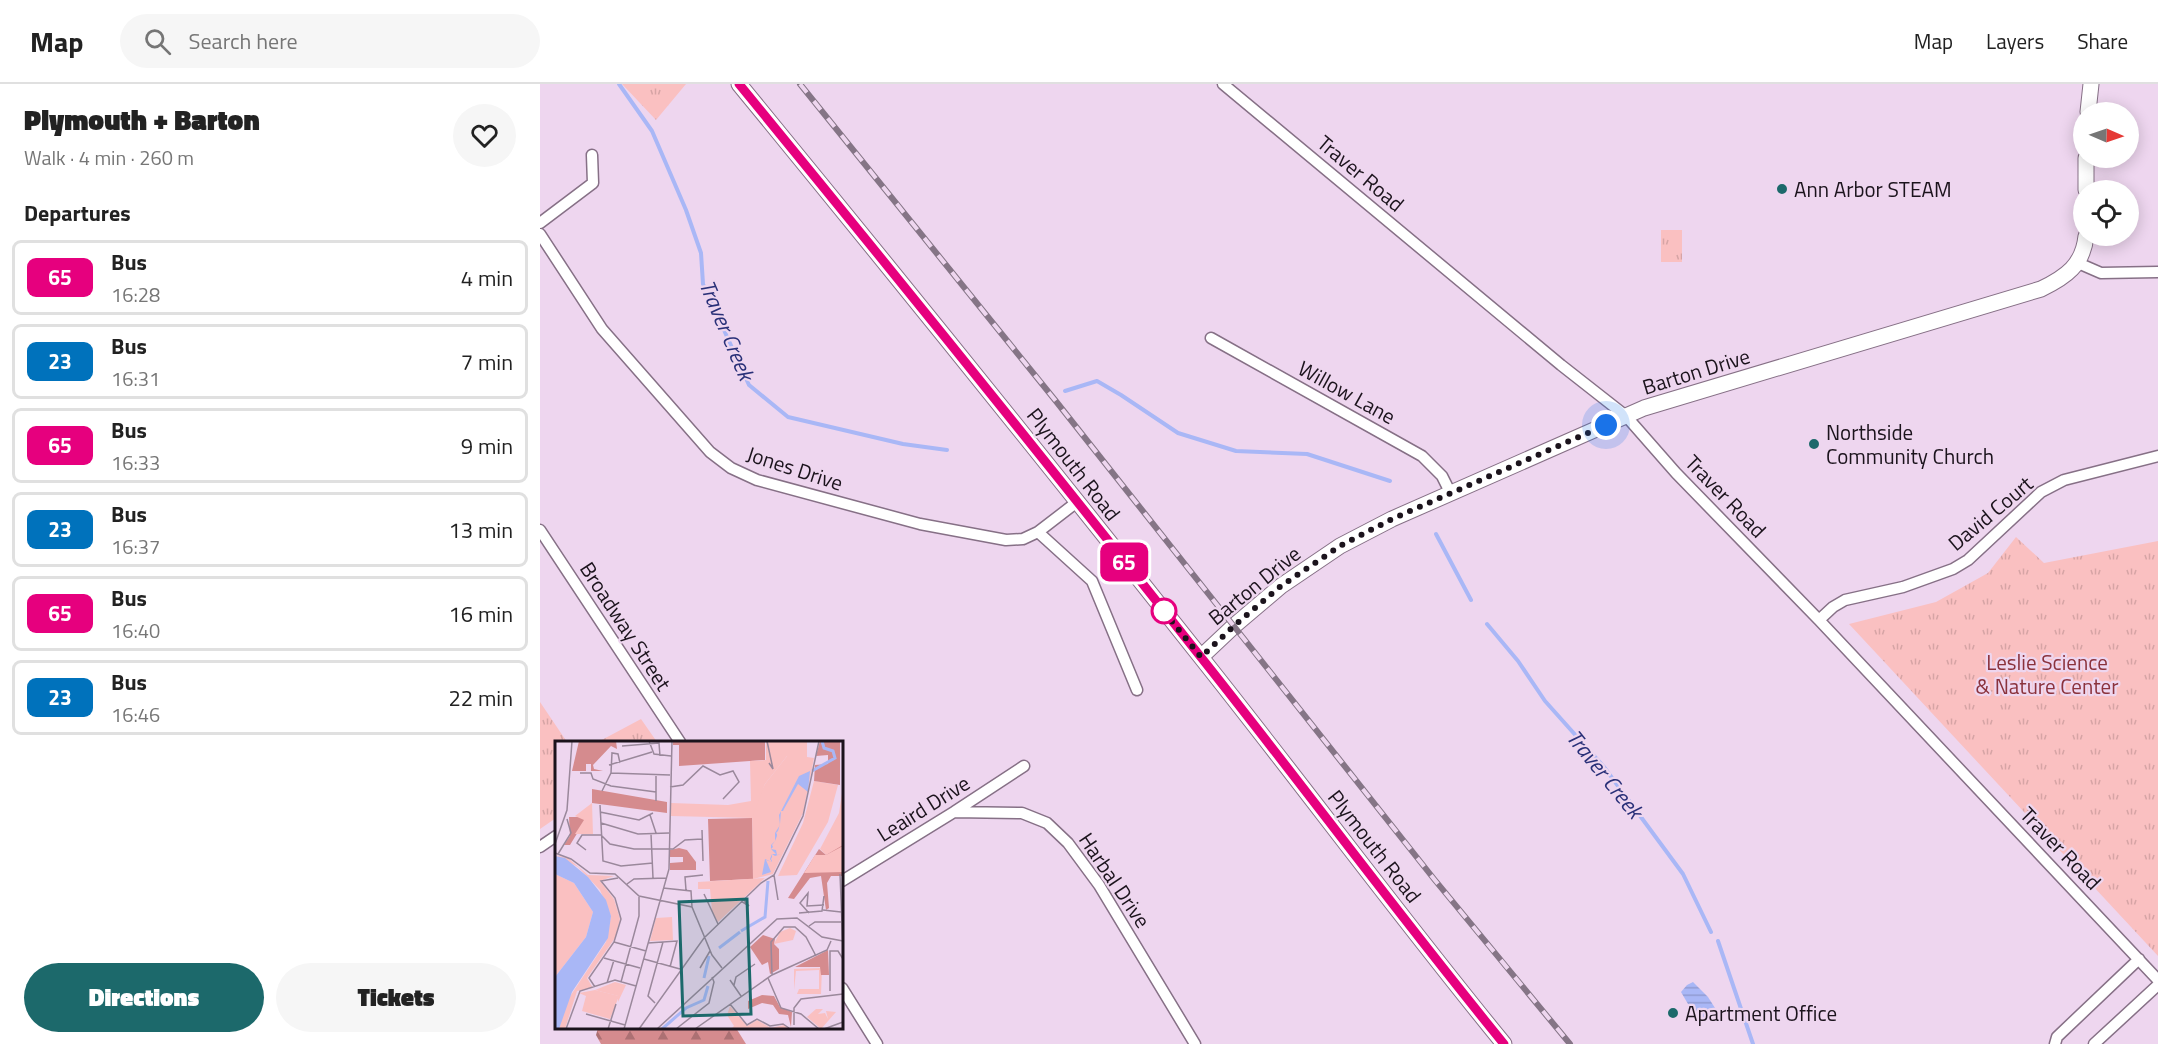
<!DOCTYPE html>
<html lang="en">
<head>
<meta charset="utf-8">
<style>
	:root { --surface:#fff; --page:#f6f6f6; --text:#222; --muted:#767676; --line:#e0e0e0; --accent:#1c696b }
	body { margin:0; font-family:"Titillium Web",sans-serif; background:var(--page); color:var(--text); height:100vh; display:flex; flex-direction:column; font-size:22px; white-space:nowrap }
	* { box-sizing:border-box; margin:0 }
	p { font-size:20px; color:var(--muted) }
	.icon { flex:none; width:33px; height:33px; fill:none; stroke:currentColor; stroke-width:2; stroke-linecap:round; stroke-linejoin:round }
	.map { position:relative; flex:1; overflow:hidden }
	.details { display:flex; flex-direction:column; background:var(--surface); width:540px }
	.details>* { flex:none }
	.badge { padding:0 12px; border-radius:9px; font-size:21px; line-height:39px }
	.needle { width:39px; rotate:92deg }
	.buttons { position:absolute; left:1533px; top:18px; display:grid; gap:12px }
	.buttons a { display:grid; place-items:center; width:66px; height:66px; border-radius:50%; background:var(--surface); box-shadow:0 3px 15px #0003; font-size:30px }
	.you { position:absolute; width:30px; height:30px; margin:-15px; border:4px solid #fff; border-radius:50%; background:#1a73e8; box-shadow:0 0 0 9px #1a73e833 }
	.map>.badge { position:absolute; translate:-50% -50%; box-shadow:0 0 0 3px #fff }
	h2 { padding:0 24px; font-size:22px; line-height:54px }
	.round { display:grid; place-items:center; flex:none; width:63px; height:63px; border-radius:32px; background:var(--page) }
	.overview { display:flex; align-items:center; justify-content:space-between; height:102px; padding:0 24px }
	h1 { font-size:28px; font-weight:800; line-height:45px }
	.primary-button { display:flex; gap:12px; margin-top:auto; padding:12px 24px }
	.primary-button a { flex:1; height:69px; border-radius:36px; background:var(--accent); color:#fff; font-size:24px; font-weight:800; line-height:69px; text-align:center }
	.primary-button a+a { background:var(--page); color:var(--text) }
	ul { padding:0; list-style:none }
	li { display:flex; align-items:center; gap:18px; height:75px; margin:0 12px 9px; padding:0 12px; border:3px solid var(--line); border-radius:9px }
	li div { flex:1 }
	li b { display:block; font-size:22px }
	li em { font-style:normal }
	li .badge { min-width:66px; font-weight:700; text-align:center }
	header { display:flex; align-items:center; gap:36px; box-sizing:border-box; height:84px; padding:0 30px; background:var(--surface); border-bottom:2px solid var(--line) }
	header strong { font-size:28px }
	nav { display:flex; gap:33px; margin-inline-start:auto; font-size:21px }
	.search { width:420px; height:54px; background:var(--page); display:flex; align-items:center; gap:15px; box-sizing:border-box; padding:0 21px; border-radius:33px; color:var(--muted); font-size:22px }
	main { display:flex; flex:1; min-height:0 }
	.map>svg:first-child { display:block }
</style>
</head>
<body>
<header>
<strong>Map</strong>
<div class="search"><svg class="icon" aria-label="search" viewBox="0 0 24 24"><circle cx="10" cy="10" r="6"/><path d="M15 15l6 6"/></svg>Search here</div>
<nav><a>Map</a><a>Layers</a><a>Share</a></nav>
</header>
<main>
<section class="details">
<div class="overview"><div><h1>Plymouth + Barton</h1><p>Walk · 4 min · 260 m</p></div><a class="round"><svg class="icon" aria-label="heart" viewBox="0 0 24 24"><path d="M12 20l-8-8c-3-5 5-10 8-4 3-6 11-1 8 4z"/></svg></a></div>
<h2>Departures</h2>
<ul>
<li><span class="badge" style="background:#e6007e;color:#fff">65</span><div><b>Bus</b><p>16:28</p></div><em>4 min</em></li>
<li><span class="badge" style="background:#0072bc;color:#fff">23</span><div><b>Bus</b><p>16:31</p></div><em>7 min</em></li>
<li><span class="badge" style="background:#e6007e;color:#fff">65</span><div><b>Bus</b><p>16:33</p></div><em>9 min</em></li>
<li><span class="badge" style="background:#0072bc;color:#fff">23</span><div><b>Bus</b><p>16:37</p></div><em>13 min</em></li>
<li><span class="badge" style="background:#e6007e;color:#fff">65</span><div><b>Bus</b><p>16:40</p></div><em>16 min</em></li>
<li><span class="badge" style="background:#0072bc;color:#fff">23</span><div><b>Bus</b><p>16:46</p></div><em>22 min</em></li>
</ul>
<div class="primary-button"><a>Directions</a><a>Tickets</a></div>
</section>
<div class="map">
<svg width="1618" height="960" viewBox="0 0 1618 960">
	<defs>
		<pattern id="forest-firs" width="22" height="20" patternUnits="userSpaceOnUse" patternTransform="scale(1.5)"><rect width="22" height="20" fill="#d58b8e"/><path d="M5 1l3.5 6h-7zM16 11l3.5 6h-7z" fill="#ac7073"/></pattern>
		<pattern id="park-tufts" width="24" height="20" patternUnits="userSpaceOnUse" patternTransform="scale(1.5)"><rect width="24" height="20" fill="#fac0c1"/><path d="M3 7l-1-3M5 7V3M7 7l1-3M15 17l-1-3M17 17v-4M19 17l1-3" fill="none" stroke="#d6a4a5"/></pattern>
		<pattern id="water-rules" width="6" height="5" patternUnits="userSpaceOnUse" patternTransform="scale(1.5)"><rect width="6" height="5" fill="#a9b7f6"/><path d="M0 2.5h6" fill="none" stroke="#919cd2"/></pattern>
	</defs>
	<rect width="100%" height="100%" fill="#eed6ef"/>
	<path fill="url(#forest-firs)" d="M 58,944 L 196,944 L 206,960 L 61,960 L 56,951 Z"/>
	<path fill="url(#park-tufts)" d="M 82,0 L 146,0 L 116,36 Z
		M 1121,146 L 1142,146 L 1142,178 L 1121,178 Z
		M 1476,453 L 1504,479 L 1618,457 L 1618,872 L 1309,540 L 1396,518 L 1448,489 Z
		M 0,618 L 27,658 L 16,658 L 16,734 L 0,745 Z
		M 101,635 L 117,658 L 58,658 Z"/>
	<path fill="url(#water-rules)" d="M 1153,898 L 1168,913 L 1175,924 L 1172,929 L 1164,934 L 1148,920 L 1141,908 L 1147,901 Z"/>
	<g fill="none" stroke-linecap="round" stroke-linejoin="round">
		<path stroke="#a9b7f6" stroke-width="4" d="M 79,0 L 112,47 L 146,126 L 161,169 L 163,200 L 209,301 L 248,333 L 363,360 L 407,366
			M 525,307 L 557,297 L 581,311 L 638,349 L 696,367 L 767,370 L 850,397
			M 896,450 L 931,516
			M 947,540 L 978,577 L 1005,617 L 1064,683 L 1143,790 L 1171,848
			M 1178,857 L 1213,960"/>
		<g stroke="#867086" stroke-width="13">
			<path id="minor" d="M 683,0 L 1021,281 L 1086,332 L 1136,389 L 1279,536 L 1618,896
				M 0,139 L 53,99 L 52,71
				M 0,150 L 62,245 L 170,368 L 191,384 L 217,396 L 380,440 L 466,456 L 483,455 L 498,448 L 537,418
				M 1538,179 L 1561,189 L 1618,188
				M 671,254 L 882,372 L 902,392 L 911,410
				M 0,446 L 140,658
				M 498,448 L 552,497 L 597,606
				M 1279,536 L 1293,523 L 1305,516 L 1363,503 L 1413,485 L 1428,476 L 1501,408 L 1524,396 L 1618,372
				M 414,728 L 482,729 L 507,739 L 528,759 L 559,801 L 655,960
				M 0,763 L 16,752
				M 302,797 L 414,728 L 484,682
				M 302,904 L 337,960
				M 1515,960 L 1517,953 L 1599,875
				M 1554,960 L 1618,901"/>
		</g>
		<g stroke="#867086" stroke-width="17">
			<path id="secondary" d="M 199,0 C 354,189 508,380 660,572 C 762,700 860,833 964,960
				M 1548,28 L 1551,0
				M 1546,74 L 1546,106
				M 661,573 L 695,541 L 741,502 L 800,462 L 852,435 L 1104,324 L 1501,205 C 1526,193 1543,181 1546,152"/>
		</g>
		<use href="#minor" stroke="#fff" stroke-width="10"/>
		<use href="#secondary" stroke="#fff" stroke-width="15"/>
		<g stroke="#857586" stroke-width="6">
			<path id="rail" d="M 260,0 L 515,316 L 894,795 L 1030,960"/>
		</g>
		<use href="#rail" stroke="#eed6ef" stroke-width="4" stroke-dasharray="11" stroke-linecap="butt"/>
	</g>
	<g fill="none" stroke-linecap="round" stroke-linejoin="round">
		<g stroke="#fff" stroke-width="14">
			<path id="line" d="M 199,0 C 354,189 508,380 660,572 C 762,700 860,833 964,960"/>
		</g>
		<use href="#line" stroke="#e6007e" stroke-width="9"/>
		<path stroke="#1b131c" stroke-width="6" stroke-dasharray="0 10.8" d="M 624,527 L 621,524 L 661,573 L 695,541 L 741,502 L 800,462 L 852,435 L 1066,341"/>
	</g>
	<g fill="#1c696b" stroke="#eed6ef" stroke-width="2">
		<circle cx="1242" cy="105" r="6"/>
		<circle cx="1274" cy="360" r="6"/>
		<circle cx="1133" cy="929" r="6"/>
	</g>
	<circle fill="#fff" stroke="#e6007e" stroke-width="3" cx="624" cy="527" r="12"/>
	<g text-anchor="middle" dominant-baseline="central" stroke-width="4.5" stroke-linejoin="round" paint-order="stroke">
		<g font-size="21" fill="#1b131c" stroke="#eed6ef">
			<text transform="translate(821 89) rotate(40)">Traver Road</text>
			<text transform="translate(1156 287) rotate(-17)">Barton Drive</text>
			<text transform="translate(807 308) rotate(29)">Willow Lane</text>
			<text transform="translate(534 380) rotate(52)">Plymouth Road</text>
			<text transform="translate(255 384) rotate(18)">Jones Drive</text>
			<text transform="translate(1186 412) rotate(46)">Traver Road</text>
			<text transform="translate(1450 429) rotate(-40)">David Court</text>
			<text transform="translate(714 501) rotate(-39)">Barton Drive</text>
			<text transform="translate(86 542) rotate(57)">Broadway Street</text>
			<text transform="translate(383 724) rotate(-32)">Leaird Drive</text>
			<text transform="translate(835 762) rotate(52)">Plymouth Road</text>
			<text transform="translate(1521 764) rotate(46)">Traver Road</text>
			<text transform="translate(575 796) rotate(56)">Harbal Drive</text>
		</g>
		<g font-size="21" fill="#1b131c" stroke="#eed6ef" text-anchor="start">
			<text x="1254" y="105">Ann Arbor STEAM</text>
			<text x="1286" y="348">Northside<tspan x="1286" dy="24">Community Church</tspan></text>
			<text x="1145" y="929">Apartment Office</text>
		</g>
		<g font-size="21" fill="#8b323c" stroke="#eed6ef">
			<text x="1507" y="578">Leslie Science<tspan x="1507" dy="24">&amp; Nature Center</tspan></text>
		</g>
		<g font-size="22" font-style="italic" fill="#293078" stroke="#eed6ef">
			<text transform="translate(187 246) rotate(67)">Traver Creek</text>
			<text transform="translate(1065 690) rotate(51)">Traver Creek</text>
		</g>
	</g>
	<g transform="translate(15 657)">
		<rect width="288" height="288" fill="#eed6ef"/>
		<path d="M 232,0 L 252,0 L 252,16 L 259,17 L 248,72 L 218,133 L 198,138 L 197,69 L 210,43 L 232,15 ZM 259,40 L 283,44 L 273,81 L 242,134 L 223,135 L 248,82 ZM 288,46 L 288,105 L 271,114 L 265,108 L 284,72 ZM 235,187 L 241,190 L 238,199 L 219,203 L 225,191 ZM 267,227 L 266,253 L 242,253 L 244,248 L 264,248 L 264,229 L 241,230 L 239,249 L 239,228 ZM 261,268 L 268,268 L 263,273 L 270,272 L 273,278 L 271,270 L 281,271 L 266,288 L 252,276 Z" fill="#fac0c1"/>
		<path d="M 24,0 L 61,0 L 62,8 L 56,5 L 38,24 L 39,28 L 48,30 L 36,30 L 36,23 L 31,23 L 31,30 L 17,30 ZM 118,0 L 210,0 L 210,19 L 124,25 L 124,4 L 118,4 ZM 265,0 L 285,0 L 285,44 L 259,40 L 260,24 L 273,23 L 273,14 L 261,15 ZM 37,48 L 112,61 L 112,72 L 37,62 ZM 14,76 L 29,76 L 29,81 L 15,104 L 9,104 L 15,95 ZM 197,77 L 198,138 L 155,140 L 153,78 ZM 288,104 L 288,135 L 276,135 L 272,142 L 274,167 L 271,169 L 266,135 L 255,137 L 239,158 L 233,157 L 264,108 L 271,114 ZM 124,107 L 132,109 L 141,121 L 141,129 L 115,129 L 115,122 L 128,121 L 128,116 L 115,116 L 115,109 ZM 208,194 L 220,198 L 219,203 L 224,208 L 224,228 L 215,233 L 213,221 L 207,224 L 195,206 ZM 273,209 L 274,234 L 266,234 L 265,226 L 240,226 ZM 207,254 L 219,255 L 225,266 L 237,271 L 236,286 L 233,274 L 224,273 L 218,264 L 207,262 L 193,268 L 193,260 Z" fill="#d58b8e"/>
		<path d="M 236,52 L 219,107 L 227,114 L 218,115 L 217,121 L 207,124 L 208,117 L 216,115 L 216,109 L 212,99 L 208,114 L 209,80 L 205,72 L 214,74 L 211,88 L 217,100 L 224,84 L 223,73 Z" fill="#fac0c1"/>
		<path d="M 40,249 L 64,255 L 55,278 L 27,270 L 31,255 L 24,252 Z" fill="#fac0c1"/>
		<path d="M 211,0 L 232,0 L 232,15 L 210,43 L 197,77 L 116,75 L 116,62 L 173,64 L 196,60 L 195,20 L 211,19 ZM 37,62 L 38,93 L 20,93 L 29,79 L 20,75 ZM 288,105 L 288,131 L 249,132 L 260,114 L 271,114 ZM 0,114 L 13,117 L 33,134 L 59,135 L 45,140 L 59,158 L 65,178 L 60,197 L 32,237 L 38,247 L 22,250 L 10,288 L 4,288 L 12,260 L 51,201 L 56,175 L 45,149 L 23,126 ZM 0,133 L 19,142 L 38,171 L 31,196 L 0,236 ZM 210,137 L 163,181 L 157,170 L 155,148 L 143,148 L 143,141 ZM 117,176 L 118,199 L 95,200 L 101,177 ZM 60,241 L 71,244 L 63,261 L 63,255 L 40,249 ZM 175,265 L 192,285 L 202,279 L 216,287 L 229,284 L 234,288 L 176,288 L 179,285 L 172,274 Z" fill="#fac0c1"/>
		<path d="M 255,30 L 253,51 L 243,43 L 229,68 L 228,70 L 226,70 L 225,83 L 223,90 L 221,92 L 222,93 L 222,95 L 220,100 L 217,104 L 218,106 L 216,108 L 221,109 L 222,114 L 226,113 L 220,115 L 217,113 L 217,116 L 216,118 L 217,120 L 217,121 L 211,119 L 216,131 L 207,134 L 210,118 L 217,121 L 215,118 L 217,113 L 221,113 L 216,108 L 216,104 L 220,100 L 220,92 L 225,84 L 224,74 L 244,35 ZM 0,115 L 10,117 L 33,136 L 51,159 L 56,175 L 53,197 L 17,251 L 4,288 L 0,288 L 0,236 L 31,196 L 38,171 L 19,142 L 0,133 Z" fill="#a9b7f6"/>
		<path fill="none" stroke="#a9b7f6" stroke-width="3" d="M 257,30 L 280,17 L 278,10 L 269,7 L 267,0M 186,190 L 210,176 L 213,140M 164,207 L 185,191M 149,237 L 154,215M 107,288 L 131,267 L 149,259 L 153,245"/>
		<path fill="none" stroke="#9a889b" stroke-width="1.5" d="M 94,0 L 99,13 L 116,15M 212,0 L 218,28 L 214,22M 67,5 L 104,2 L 105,15M 54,24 L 97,11M 25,32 L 36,32 L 38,38 L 56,45 L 101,51M 56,32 L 57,12 L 63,13 L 65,22M 115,46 L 128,44 L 148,25 L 165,34 L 178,30 L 184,41 L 168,58M 47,50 L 56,32 L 115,34M 101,60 L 101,35M 45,64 L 48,120 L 66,125 L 98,122M 45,71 L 84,79 L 98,72M 95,74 L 101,92M 46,82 L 83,93 L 114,92M 147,89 L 148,120M 96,93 L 98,137M 0,103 L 12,69 L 17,0M 31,109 L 22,102 L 27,94 L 46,94 L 55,103 L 79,108 L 118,108 L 130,99 L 147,98M 0,112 L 16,118 L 35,132 L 60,133 L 84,155 L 137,166 L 157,214 L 167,227M 3,113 L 16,92 L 12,78M 285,133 L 288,208M 219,134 L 223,159M 72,143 L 79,138 L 111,137M 108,147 L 136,150 L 137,166M 131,149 L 130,136 L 148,134M 149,153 L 163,183M 186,160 L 194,165 L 188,158M 268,169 L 286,171M 244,172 L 267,170 L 269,155M 254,172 L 245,162 L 253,152 L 252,165 L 269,164M 254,185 L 260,181 L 286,181M 59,201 L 91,210M 93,202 L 122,200 L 115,226M 49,217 L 85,227M 89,218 L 125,228M 145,227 L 155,210M 217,234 L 216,201 L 229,186 L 240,186 L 251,196 L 261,215M 213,237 L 226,267 L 246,273 L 264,288M 175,239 L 186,255M 66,241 L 84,175 L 84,156M 52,242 L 59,219M 179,244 L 181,236 L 200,223M 40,246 L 34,237 L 59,201 L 66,178 L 60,157 L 46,140 L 63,137M 275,250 L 275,210 L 283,210 L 288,218M 100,262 L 93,255 L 108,201M 175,263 L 192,284 L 202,278 L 215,285 L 228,283 L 234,287M 31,273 L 70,284M 239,284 L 239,267 L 246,258 L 288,253M 11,288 L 25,250 L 60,239 L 81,245M 53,288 L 61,263M 69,288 L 114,128 L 117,0M 84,288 L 149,197 L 206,142 L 219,134 L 248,75 L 264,0M 102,288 L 222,178 L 242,177 L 267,196 L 288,200M 121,288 L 154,262 L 159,241 L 157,236M 140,288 L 217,234 L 272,209 L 276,200M 269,288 L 288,281"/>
		<path fill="#1c696b" fill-opacity="0.15" stroke="#1c696b" stroke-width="3" d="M 192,158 L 196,273 L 128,275 L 124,161 Z"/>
		<rect width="288" height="288" fill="none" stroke="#1b131c" stroke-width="3"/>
	</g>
</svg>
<div class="buttons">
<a><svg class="needle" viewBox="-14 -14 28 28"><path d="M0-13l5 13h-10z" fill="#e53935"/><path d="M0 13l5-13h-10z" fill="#767676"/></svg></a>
<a><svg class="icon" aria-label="locate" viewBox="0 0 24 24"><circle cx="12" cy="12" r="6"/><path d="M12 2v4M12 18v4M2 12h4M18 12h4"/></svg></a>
</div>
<div class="you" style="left:1066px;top:341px"></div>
<b class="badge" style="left:584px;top:478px;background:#e6007e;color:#fff">65</b>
</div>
</main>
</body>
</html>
